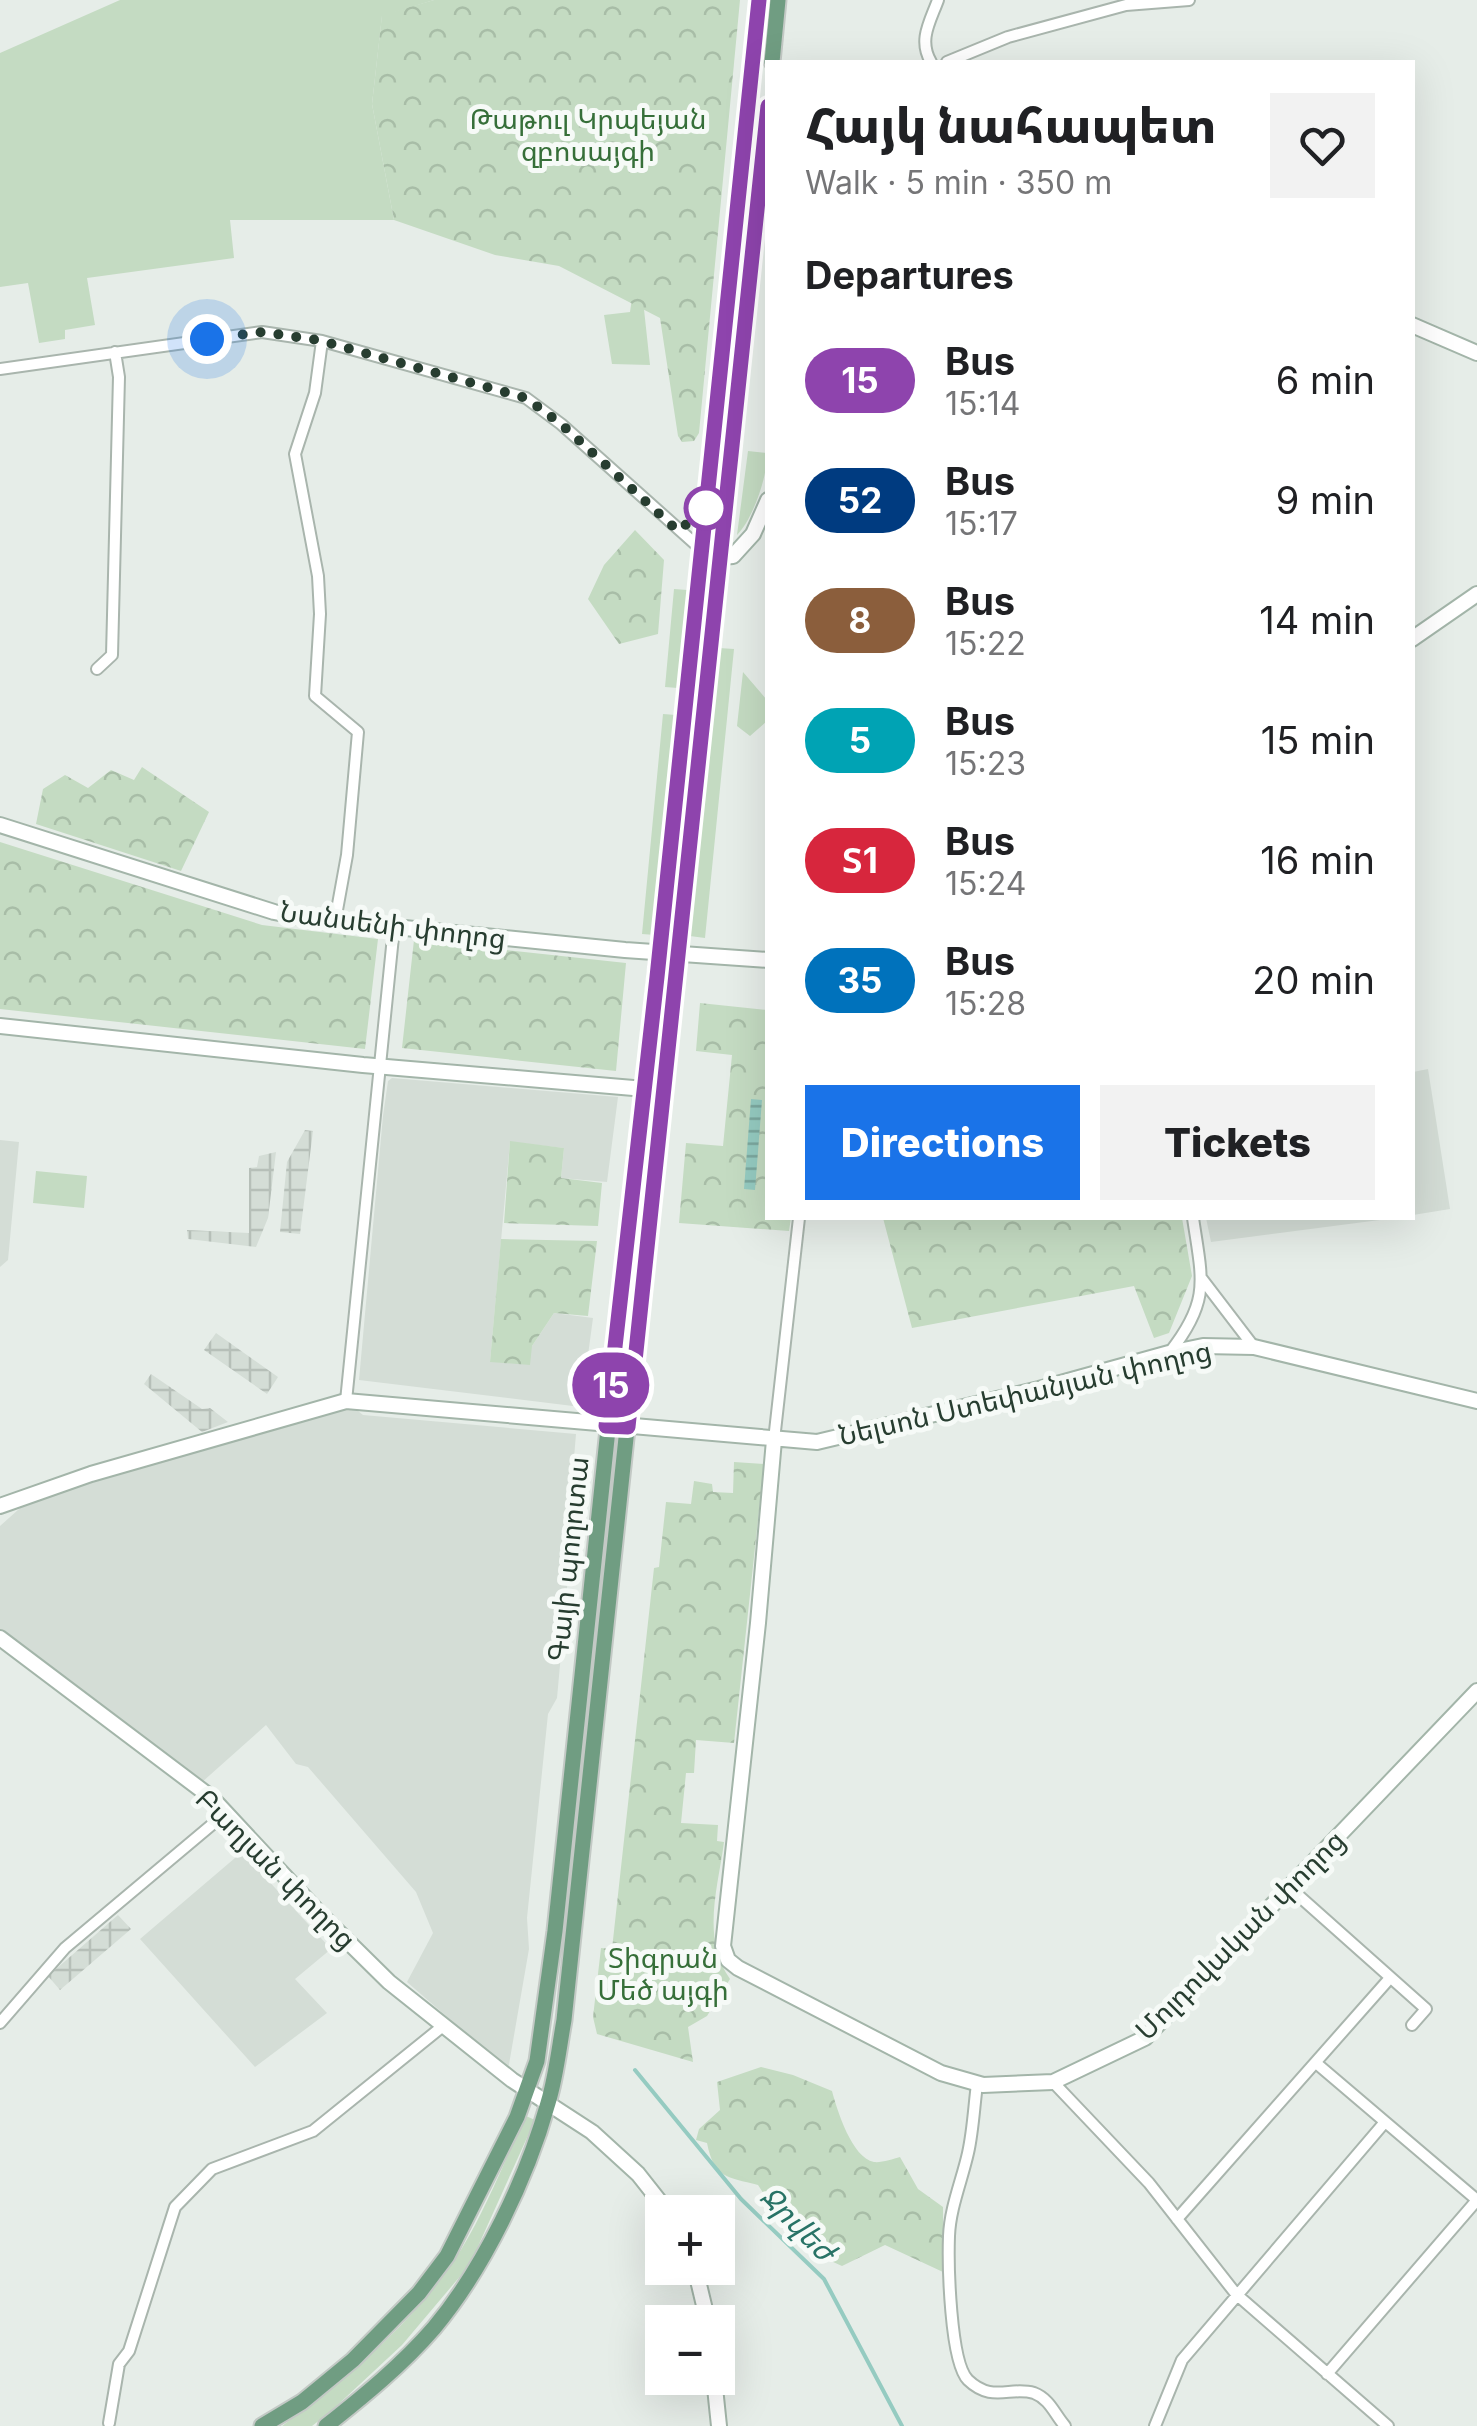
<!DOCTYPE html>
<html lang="en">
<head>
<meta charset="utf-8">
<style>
	:root { --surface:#fff; --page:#f2f2f2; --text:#202124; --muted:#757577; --accent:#1a73e8 }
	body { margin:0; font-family:Inter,"Noto Sans Armenian",sans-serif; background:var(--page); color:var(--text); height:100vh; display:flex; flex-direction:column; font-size:38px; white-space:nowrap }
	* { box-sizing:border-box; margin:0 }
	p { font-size:32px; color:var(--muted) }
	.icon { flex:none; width:55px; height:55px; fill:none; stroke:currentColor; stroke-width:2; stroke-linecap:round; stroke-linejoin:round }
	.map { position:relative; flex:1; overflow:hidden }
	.details { position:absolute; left:765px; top:60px; width:650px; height:1160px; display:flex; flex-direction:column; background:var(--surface); border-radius:0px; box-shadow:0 10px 40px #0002 }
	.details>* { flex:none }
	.badge { padding:0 20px; border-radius:32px; font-size:35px; line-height:65px }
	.fabs { position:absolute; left:645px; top:2195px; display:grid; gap:20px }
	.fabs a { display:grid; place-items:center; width:90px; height:90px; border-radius:0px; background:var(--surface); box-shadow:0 10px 40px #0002; font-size:50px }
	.you { position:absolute; width:50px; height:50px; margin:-25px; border:8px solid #fff; border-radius:50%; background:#1a73e8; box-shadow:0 0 0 15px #1a73e833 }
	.map>.badge { position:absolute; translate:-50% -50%; box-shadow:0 0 0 5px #fff }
	h2 { padding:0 40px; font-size:38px; line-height:90px }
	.round { display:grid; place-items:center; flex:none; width:105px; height:105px; border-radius:0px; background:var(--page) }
	.head { display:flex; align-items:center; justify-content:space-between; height:170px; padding:0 40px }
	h1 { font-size:48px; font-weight:800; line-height:75px }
	.cta { display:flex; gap:20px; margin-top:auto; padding:20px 40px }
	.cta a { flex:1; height:115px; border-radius:0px; background:var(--accent); color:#fff; font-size:40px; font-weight:800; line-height:115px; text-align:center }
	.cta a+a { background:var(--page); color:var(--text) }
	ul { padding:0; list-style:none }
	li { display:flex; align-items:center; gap:30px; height:120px; padding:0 40px }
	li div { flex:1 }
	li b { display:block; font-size:38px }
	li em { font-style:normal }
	li .badge { min-width:110px; font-weight:700; text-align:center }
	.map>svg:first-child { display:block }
</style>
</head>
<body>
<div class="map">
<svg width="1477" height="2426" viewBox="0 0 1477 2426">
	<defs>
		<pattern id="industrial-grid" width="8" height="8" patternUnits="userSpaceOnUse" patternTransform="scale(2.5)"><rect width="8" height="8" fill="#d4ddd6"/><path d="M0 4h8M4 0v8" fill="none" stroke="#b6bfb8"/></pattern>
		<pattern id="park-crowns" width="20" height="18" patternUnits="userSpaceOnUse" patternTransform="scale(2.5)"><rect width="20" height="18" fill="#c4dbc2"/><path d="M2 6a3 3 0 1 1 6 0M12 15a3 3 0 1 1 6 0" fill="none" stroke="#a8bda7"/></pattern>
		<pattern id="water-rules" width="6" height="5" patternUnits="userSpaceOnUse" patternTransform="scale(2.5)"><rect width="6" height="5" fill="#95cbc1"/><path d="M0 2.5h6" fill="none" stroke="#7aa69d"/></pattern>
	</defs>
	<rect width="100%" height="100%" fill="#e6ede8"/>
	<path fill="#d4ddd6" d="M 1428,1069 L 1450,1209 L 1413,1215 L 1413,1072 Z
		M 392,1078 L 618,1097 L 607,1182 L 561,1178 L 564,1148 L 510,1142 L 490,1362 L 532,1346 L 554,1313 L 593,1318 L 581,1407 L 359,1380 L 383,1116 L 388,1081 Z
		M 0,1140 L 19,1142 L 8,1260 L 0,1267 Z
		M 1206,1218 L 1395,1218 L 1211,1242 Z
		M 341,1407 L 353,1407 L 363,1415 L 576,1434 L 567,1541 L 571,1544 L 557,1698 L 548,1714 L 527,1918 L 529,1949 L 508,2070 L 407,1982 L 433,1933 L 416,1892 L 308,1767 L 296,1764 L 266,1725 L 201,1783 L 0,1629 L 0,1526 L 28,1501 L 117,1471 Z
		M 242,1852 L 331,1949 L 295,1979 L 327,2013 L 255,2067 L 140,1939 Z"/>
	<path fill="url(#industrial-grid)" d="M 305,1130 L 313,1131 L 300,1234 L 280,1232 L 287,1162 Z
		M 276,1152 L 268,1218 L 256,1247 L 188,1239 L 187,1230 L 249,1233 L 249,1168 L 257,1167 L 259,1156 Z
		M 216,1333 L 278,1377 L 267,1394 L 204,1350 Z
		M 151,1374 L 202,1409 L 210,1408 L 228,1422 L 202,1432 L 144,1384 Z
		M 118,1915 L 131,1929 L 60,1990 L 48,1976 Z"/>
	<path fill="#c4dbc2" d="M 120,0 L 434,0 L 382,16 L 372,104 L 394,220 L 230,220 L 234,258 L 87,278 L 95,325 L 65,330 L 65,339 L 39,343 L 28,283 L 0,287 L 0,53 Z
		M 632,298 L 643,300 L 650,365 L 612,364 L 604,315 L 630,312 Z
		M 748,451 L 767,453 C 768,475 753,519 737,535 Z
		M 674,589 L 687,590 L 678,688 L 665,687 Z
		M 719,648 L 734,649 L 705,938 L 690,936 Z
		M 743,672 L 767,700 L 767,721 L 750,736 L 737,726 Z
		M 663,714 L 676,715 L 655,935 L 642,934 Z
		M 36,1171 L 87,1176 L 84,1208 L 33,1203 Z
		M 526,2116 L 535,2120 L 475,2253 L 462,2274 L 402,2345 L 330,2412 L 312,2426 L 282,2426 C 349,2376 418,2320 462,2248 C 487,2207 505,2159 526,2116 Z"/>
	<path fill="url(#park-crowns)" d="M 434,0 L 740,0 L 699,433 L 694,441 L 682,442 L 678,436 L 660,318 L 559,266 L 495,255 L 394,220 L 372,104 L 382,15 Z
		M 635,530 L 664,560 L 658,634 L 619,644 L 588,599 L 604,565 Z
		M 142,767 L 209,812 L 181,871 L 36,824 L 43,789 L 65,775 L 88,788 L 111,770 L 134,780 Z
		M 0,842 L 262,925 L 378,939 L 365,1049 L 0,1009 Z
		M 414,940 L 626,963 L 616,1071 L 402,1048 Z
		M 700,1003 L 767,1010 L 768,1218 L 791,1218 L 789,1231 L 679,1223 L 686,1143 L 723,1146 L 732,1055 L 696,1051 Z
		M 510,1141 L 564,1148 L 561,1178 L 602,1183 L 598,1226 L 504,1223 Z
		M 883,1218 L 1182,1218 L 1192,1276 L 1169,1333 L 1154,1338 L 1134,1286 L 912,1328 Z
		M 501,1239 L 597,1241 L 588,1316 L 554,1313 L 532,1346 L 530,1365 L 490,1362 Z
		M 734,1462 L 764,1464 L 734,1743 L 696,1740 L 694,1773 L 686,1773 L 681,1823 L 718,1825 L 717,1841 L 724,1842 C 718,1888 701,1938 730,1979 L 707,2016 L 688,2027 L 693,2062 L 597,2034 L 593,2017 L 601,1948 L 612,1949 L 654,1568 L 659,1567 L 666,1502 L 691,1504 L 694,1481 L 712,1484 L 713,1492 L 733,1493 Z
		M 761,2067 L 793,2075 L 832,2091 C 837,2110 852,2158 874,2162 C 881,2163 893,2159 900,2157 L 918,2189 L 943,2207 L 943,2272 L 885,2245 L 842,2266 L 822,2257 L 813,2225 L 771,2205 L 758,2185 C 727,2177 714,2178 707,2143 L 696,2140 L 699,2129 L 720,2110 L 717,2082 Z"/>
	<path fill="url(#water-rules)" d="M 751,1099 L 762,1100 L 755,1190 L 744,1189 Z"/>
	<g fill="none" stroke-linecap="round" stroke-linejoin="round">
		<path stroke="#95cbc1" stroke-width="4" d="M 635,2070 L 741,2199 L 824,2279 L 902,2426"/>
		<g stroke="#a9b5ad" stroke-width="14">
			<path id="street" d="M 931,62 C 918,40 930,22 938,0
				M 947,62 L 1008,37 L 1126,5 L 1189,0
				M 322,341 L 315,393 L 295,454 L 318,576 L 320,614 L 315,696 L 358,732 L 347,855 L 335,921
				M 0,369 L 262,332 L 322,341 L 526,398 L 561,424 L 702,550
				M 97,669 L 112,655 L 119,377 L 115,352
				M 1202,1279 L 1254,1347
				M 1170,1352 C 1211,1300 1202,1279 1193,1218
				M 346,1401 L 394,927
				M 774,1440 L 799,1218
				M 1290,1888 L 1426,2009 L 1412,2025
				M 0,2023 L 65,1948 L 227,1812
				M 1316,2063 L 1477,2200
				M 1053,2082 L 1149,2183 L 1236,2294 L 1388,2426
				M 977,2084 C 974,2107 973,2131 968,2153 C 962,2180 950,2208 949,2236 C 948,2264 950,2362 968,2380 C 992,2403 1010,2386 1034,2393 C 1050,2399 1055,2415 1065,2426
				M 1177,2219 L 1390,1978
				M 1327,2374 L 1477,2200
				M 109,2423 L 119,2364 L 129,2351 L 175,2207 L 212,2169 L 313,2131 L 443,2026
				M 1155,2426 L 1182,2360 L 1385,2122"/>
		</g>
		<g stroke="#a3b5a9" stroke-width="18">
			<path id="secondary" d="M 1412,325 L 1477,353
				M 702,550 L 721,557 L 733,556 L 753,534 L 768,500
				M 1412,639 L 1477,594
				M 0,825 L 274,912 L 305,918 L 625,950 L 768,960
				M 0,1026 L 363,1065 L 645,1089
				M 774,1440 L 758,1623 L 723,1946 L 728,1960 L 738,1968 L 941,2073 L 983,2085 L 1053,2082 L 1145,2038 L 1477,1691
				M 0,1506 L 91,1474 L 346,1401 L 817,1442 L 1039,1389 L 1169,1353 L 1203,1346 L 1254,1347 L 1477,1401
				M 0,1638 L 212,1798 L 320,1914 L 389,1982 L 512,2080 L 592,2132 L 638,2174 L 668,2212
				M 695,2268 L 708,2322
				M 714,2378 L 719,2426"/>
		</g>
		<g stroke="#c3c9c5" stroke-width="19">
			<path id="primary" d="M 772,62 L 778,0
				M 262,2426 L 302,2402 L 353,2360 L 419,2293 L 447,2256 L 517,2117 L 537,2061 L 555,1931 L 759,0
				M 326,2426 C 364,2396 402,2365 434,2328 C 484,2268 527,2178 548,2103 C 556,2077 559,2048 564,2020 L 768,105"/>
		</g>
		<use href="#street" stroke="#fff" stroke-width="10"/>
		<use href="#secondary" stroke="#fff" stroke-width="14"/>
		<use href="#primary" stroke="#709d82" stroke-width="15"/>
	</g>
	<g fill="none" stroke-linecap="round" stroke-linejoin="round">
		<g stroke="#fff" stroke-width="22">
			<path id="line" d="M 759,0 L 657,977 L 606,1426 L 628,1427 L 768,106"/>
		</g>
		<use href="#line" stroke="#8e44ad" stroke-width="15"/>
		<path stroke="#273d30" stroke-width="10" stroke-dasharray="0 18" d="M 207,339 L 262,332 L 318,340 L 526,398 L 561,424 L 678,531 L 706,508"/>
	</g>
	<circle fill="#fff" stroke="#8e44ad" stroke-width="5" cx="706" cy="508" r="20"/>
	<g text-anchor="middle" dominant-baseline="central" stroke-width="10" stroke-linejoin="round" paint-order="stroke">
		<g font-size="28" fill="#366f39" stroke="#f6faf7">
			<text x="588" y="119">Թաթուլ Կրպեյան<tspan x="588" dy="32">զբոսայգի</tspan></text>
			<text x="663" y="1958">Տիգրան<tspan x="663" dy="32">Մեծ այգի</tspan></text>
		</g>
		<g font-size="28" fill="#273d30" stroke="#f6faf7">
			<text transform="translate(393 925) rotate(7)">Նանսենի փողոց</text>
			<text transform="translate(1025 1393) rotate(-13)">Նելսոն Ստեփանյան փողոց</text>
			<text transform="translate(568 1559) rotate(-84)">Գայի պողոտա</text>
			<text transform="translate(276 1869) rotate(45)">Բաղյան փողոց</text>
			<text transform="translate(1240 1935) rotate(-45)">Մոլդովական փողոց</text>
		</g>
		<g font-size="30" font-style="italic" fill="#287366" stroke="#f6faf7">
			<text transform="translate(798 2223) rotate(45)">Ջրվեժ</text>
		</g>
	</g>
</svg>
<div class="fabs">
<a>+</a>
<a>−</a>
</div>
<div class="you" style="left:207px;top:339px"></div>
<b class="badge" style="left:611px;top:1385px;background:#8e44ad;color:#fff">15</b>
<section class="details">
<div class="head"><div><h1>Հայկ նահապետ</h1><p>Walk · 5 min · 350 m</p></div><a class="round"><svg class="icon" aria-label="heart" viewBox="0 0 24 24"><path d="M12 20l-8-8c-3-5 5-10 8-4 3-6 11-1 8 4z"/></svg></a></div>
<h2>Departures</h2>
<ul>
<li><span class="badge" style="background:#8e44ad;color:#fff">15</span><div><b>Bus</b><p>15:14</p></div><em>6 min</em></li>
<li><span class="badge" style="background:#003b80;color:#fff">52</span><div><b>Bus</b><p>15:17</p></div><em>9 min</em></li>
<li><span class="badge" style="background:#8b5e3c;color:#fff">8</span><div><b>Bus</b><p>15:22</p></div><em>14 min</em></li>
<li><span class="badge" style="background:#00a3b4;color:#fff">5</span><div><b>Bus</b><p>15:23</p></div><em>15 min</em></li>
<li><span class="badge" style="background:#d7263d;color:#fff">Տ1</span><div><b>Bus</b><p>15:24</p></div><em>16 min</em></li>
<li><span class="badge" style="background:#0072bc;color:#fff">35</span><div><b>Bus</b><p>15:28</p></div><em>20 min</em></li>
</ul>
<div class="cta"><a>Directions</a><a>Tickets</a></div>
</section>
</div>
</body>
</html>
